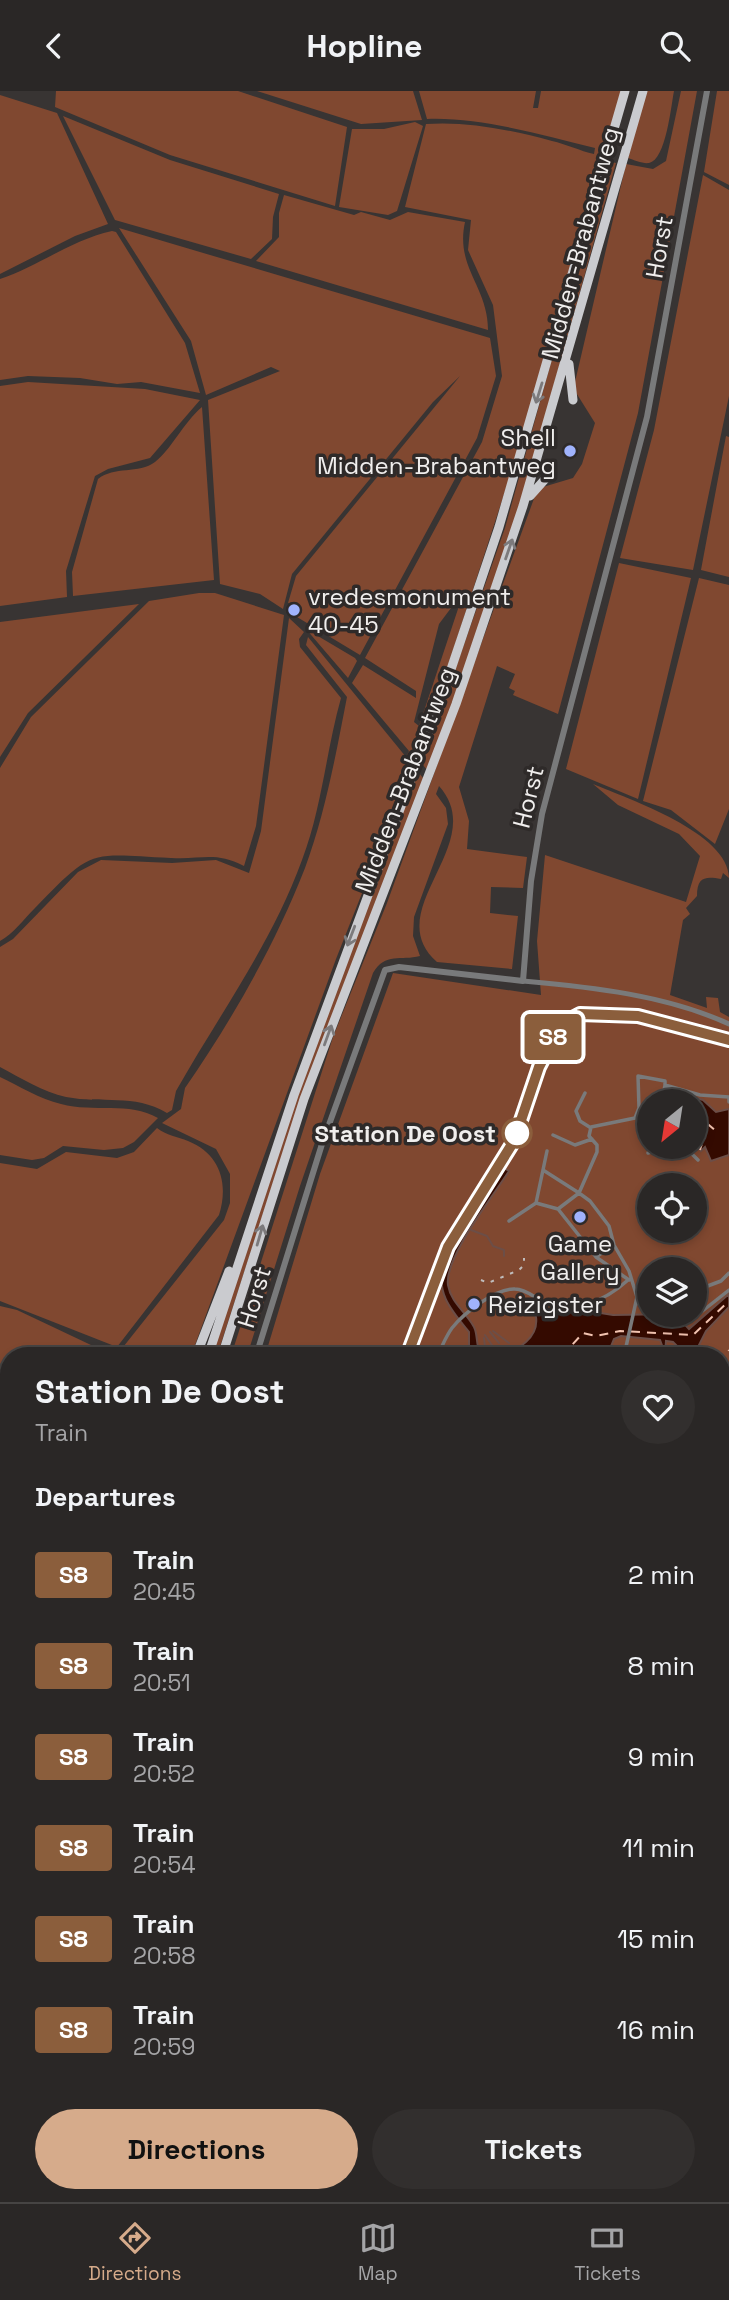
<!DOCTYPE html>
<html lang="en">
<head>
<meta charset="utf-8">
<style>
	:root { --surface:#2a2726; --page:#322f2e; --text:#f1f3f6; --muted:#a5a5a7; --line:#464443; --accent:#d6ab8b }
	body { margin:0; font-family:"Space Grotesk",sans-serif; background:var(--page); color:var(--text); height:100vh; display:flex; flex-direction:column; font-size:26px; white-space:nowrap }
	* { box-sizing:border-box; margin:0 }
	p { font-size:23px; color:var(--muted) }
	.icon { flex:none; width:38px; height:38px; fill:none; stroke:currentColor; stroke-width:2; stroke-linecap:round; stroke-linejoin:round }
	.map { position:relative; flex:1; overflow:hidden }
	.details { position:absolute; left:0px; top:1256px; width:730px; height:856px; display:flex; flex-direction:column; background:var(--surface); border-radius:28px 28px 0 0; box-shadow:0 4px 10px #0003,0 0 0 2px var(--line) }
	.details>* { flex:none }
	.badge { padding:0 14px; border-radius:5px; font-size:24px; line-height:46px }
	.needle { width:46px; rotate:210deg }
	.tools { position:absolute; left:637px; top:998px; display:grid; gap:14px }
	.tools a { display:grid; place-items:center; width:70px; height:70px; border-radius:50%; background:var(--surface); box-shadow:0 4px 10px #0003,0 0 0 2px var(--line); font-size:35px }
	.map>.badge { position:absolute; translate:-50% -50%; box-shadow:0 0 0 4px #fff }
	h2 { padding:0 35px; font-size:26px; line-height:63px }
	.round { display:grid; place-items:center; flex:none; width:74px; height:74px; border-radius:37px; background:var(--page) }
	.headline { display:flex; align-items:center; justify-content:space-between; height:119px; padding:0 35px }
	h1 { font-size:33px; font-weight:700; line-height:52px }
	.primary-button { display:flex; gap:14px; margin-top:auto; padding:14px 35px }
	.primary-button a { flex:1; height:80px; border-radius:42px; background:var(--accent); color:#111; font-size:28px; font-weight:700; line-height:80px; text-align:center }
	.primary-button a+a { background:var(--page); color:var(--text) }
	ul { padding:0; list-style:none }
	li { display:flex; align-items:center; gap:21px; height:91px; padding:0 35px }
	li div { flex:1 }
	li b { display:block; font-size:26px }
	li em { font-style:normal }
	li .badge { min-width:77px; font-weight:700; text-align:center }
	header { display:flex; justify-content:space-between; align-items:center; height:91px; padding:0 35px; background:var(--surface); font-size:32px; font-weight:700 }
	.menu { display:flex; justify-content:space-around; align-items:center; height:98px; border-top:2px solid var(--line); background:var(--surface); font-size:19px; color:var(--muted) }
	.menu a { display:grid; justify-items:center; gap:4px }
	.menu .on { color:var(--accent) }
	.map>svg:first-child { display:block }
</style>
</head>
<body>
<header><svg class="icon" aria-label="back" viewBox="0 0 24 24"><path d="M15 5l-7 7 7 7"/></svg>Hopline<svg class="icon" aria-label="search" viewBox="0 0 24 24"><circle cx="10" cy="10" r="6"/><path d="M15 15l6 6"/></svg></header>
<div class="map">
<svg width="729" height="2111" viewBox="0 0 729 2111">
	<rect width="100%" height="100%" fill="#383433"/>
	<path fill="#804830" fill-rule="evenodd" d="M 56,0 L 238,0 L 347,36 L 335,115 L 170,64 L 55,16 Z
		M 257,0 L 413,0 L 422,29 L 361,33 Z
		M 419,0 L 536,0 L 533,17 L 538,17 L 541,0 L 621,0 L 525,339 L 430,630 L 336,868 L 191,1265 L 116,1265 L 224,1129 L 230,1112 L 230,1083 L 216,1058 L 162,1032 L 181,1018 L 185,997 C 232,929 275,854 305,777 C 325,723 336,663 347,606 L 306,554 L 308,546 L 406,666 L 409,660 L 352,592 L 363,574 L 416,607 L 416,600 L 365,567 L 482,351 L 502,285 L 493,214 L 468,159 L 471,129 L 405,116 L 426,33 C 467,30 511,39 552,50 C 566,53 580,60 594,63 L 595,57 C 541,44 482,26 427,28 ZM 454,513 L 459,515 L 419,635 L 414,631 L 439,533 Z
		M 646,0 L 674,0 C 671,15 666,69 649,72 C 643,73 634,69 628,67 Z
		M 681,0 L 697,0 L 638,322 L 558,623 L 513,604 L 515,600 L 509,597 L 515,583 L 497,575 L 459,696 L 469,730 L 467,758 L 527,766 L 523,797 L 491,796 L 490,822 L 518,825 L 512,878 L 437,871 C 378,819 491,753 439,695 L 436,703 L 446,717 L 448,733 L 414,826 L 413,845 L 420,865 C 401,870 385,861 373,882 L 300,1095 L 247,1265 L 231,1265 L 333,946 L 387,812 L 536,402 L 543,396 L 573,387 L 582,373 L 595,332 L 575,300 L 575,291 L 626,73 L 653,78 L 666,70 Z
		M 717,0 L 729,0 L 729,94 L 704,81 Z
		M 0,4 L 57,22 L 108,133 L 75,145 L 0,183 Z
		M 63,25 L 170,69 L 279,103 L 273,126 L 272,148 L 251,168 L 115,129 Z
		M 415,31 L 423,35 L 397,120 L 388,124 L 339,116 L 352,38 L 384,38 Z
		M 607,70 L 616,72 L 513,440 L 428,680 L 422,673 L 505,437 Z
		M 703,84 L 729,99 L 729,305 L 693,479 L 620,467 L 654,339 Z
		M 284,104 L 354,124 L 361,121 L 390,129 L 408,121 L 465,131 C 455,177 488,195 488,239 L 256,170 L 279,146 L 279,122 Z
		M 119,137 L 490,247 L 496,285 L 477,347 L 360,564 L 297,526 L 302,521 L 295,511 L 288,512 L 296,485 L 460,285 L 433,311 L 292,483 L 283,518 L 260,503 L 220,493 L 208,309 L 280,280 L 271,276 L 206,304 L 191,250 Z
		M 112,140 L 116,141 L 185,252 L 200,302 L 141,291 L 117,293 L 80,287 L 28,285 L 0,289 L 0,188 C 39,175 71,149 112,140 Z
		M 28,291 L 145,298 L 200,309 L 150,367 L 108,378 L 95,385 L 66,480 L 67,506 L 0,515 L 0,295 Z
		M 202,316 L 214,489 L 73,505 L 72,481 L 98,388 C 114,375 139,383 155,371 C 171,359 183,332 202,316 Z
		M 726,345 L 729,346 L 729,486 L 701,479 Z
		M 619,472 L 691,487 L 638,708 L 566,678 Z
		M 699,487 L 729,494 L 729,718 L 715,753 L 671,719 L 643,710 Z
		M 199,502 L 215,502 L 284,524 L 256,735 L 244,775 C 215,760 201,769 171,767 C 89,763 94,756 35,817 C 24,828 13,843 0,850 L 0,677 L 31,626 L 149,510 Z
		M 139,513 L 28,622 L 0,666 L 0,531 Z
		M 289,527 L 304,541 L 299,548 L 300,556 L 341,607 C 326,660 322,717 302,769 C 272,852 219,924 176,1000 L 172,1019 L 167,1022 C 133,1002 103,1013 66,1006 C 43,1001 21,987 0,976 L 0,856 L 13,848 L 78,781 L 101,769 L 172,772 L 216,769 L 249,782 L 261,740 Z
		M 306,538 L 355,567 L 357,570 L 348,587 Z
		M 418,681 L 424,688 L 298,1015 L 217,1265 L 211,1265 L 315,947 Z
		M 593,693 C 629,708 729,742 729,787 L 723,782 L 721,788 C 705,785 697,786 697,805 L 686,817 L 690,823 L 683,829 L 670,904 L 707,917 L 706,906 L 718,907 L 720,921 L 729,926 L 729,1836 L 721,1831 L 721,1265 L 265,1265 L 320,1083 L 393,882 L 541,904 L 537,850 L 545,764 L 686,811 L 700,765 L 679,743 L 618,714 ZM 649,1010 L 695,1010 L 695,1055 L 649,1055 ZM 649,1094 L 695,1094 L 695,1139 L 649,1139 ZM 649,1178 L 695,1178 L 695,1223 L 649,1223 Z
		M 0,986 C 19,995 40,1008 61,1013 C 94,1022 129,1010 158,1027 L 134,1051 L 123,1057 L 104,1059 L 63,1055 L 44,1067 L 32,1069 L 0,1064 Z
		M 157,1037 C 166,1044 178,1046 188,1050 C 220,1063 229,1092 219,1124 L 117,1256 L 0,1210 L 0,1072 L 37,1078 L 66,1061 L 117,1067 L 134,1061 Z
		M 0,1215 L 17,1219 L 110,1263 L 9,1265 L 9,1355 L 0,1365 Z
		M 9,1363 L 9,1714 L 0,1731 L 0,1373 Z
		M 9,1808 L 9,1928 L 0,1924 L 0,1818 Z
		M 729,2021 L 729,2095 L 721,2103 L 721,2090 L 725,2085 L 721,2079 L 721,2040 L 726,2045 L 728,2043 L 721,2033 Z
		M 20,2104 L 91,2104 L 87,2111 L 15,2111 Z
		M 106,2104 L 180,2104 L 175,2111 L 101,2111 Z"/>
	<path fill="#340a00" stroke="#6c4e47" stroke-width="2" d="M 665,998 L 703,1009 L 716,1021 L 729,1018 L 729,1064 L 711,1070 L 705,1056 L 701,1060 L 695,1052 L 695,1010 L 671,1010 L 664,1006 Z
		M 502,1076 L 509,1080 C 494,1104 444,1167 448,1194 C 451,1212 466,1221 474,1236 C 479,1246 474,1256 484,1265 L 476,1265 L 469,1254 L 469,1241 C 451,1219 436,1203 443,1173 Z
		M 729,1203 L 729,1216 L 706,1240 L 698,1256 L 701,1263 L 683,1261 L 673,1251 L 666,1250 L 665,1263 L 657,1265 L 663,1257 L 660,1249 L 621,1245 L 614,1248 L 607,1265 L 502,1265 C 518,1258 539,1247 536,1226 L 525,1214 L 526,1210 L 562,1223 L 582,1219 L 613,1224 L 675,1223 L 689,1238 Z"/>
	<g fill="none" stroke-linecap="round" stroke-linejoin="round">
		<path stroke="#6c4e47" stroke-width="2" d="M 471,1139 L 487,1145 L 493,1155 L 504,1159 L 504,1165
			M 493,1240 L 509,1252
			M 490,1241 L 499,1252
			M 485,1244 L 496,1260
			M 484,1247 L 485,1256
			M 721,1624 L 721,1631
			M 721,1635 L 721,1636"/>
		<path stroke="#f2c3b0" stroke-width="2" stroke-dasharray="9 7" stroke-linecap="butt" d="M 695,1022 L 717,1041
			M 695,1041 L 703,1049 L 700,1059
			M 562,1265 L 583,1242 L 596,1245 L 620,1240 L 693,1244 L 729,1210
			M 721,1274 L 729,1259"/>
		<path stroke="#797a7b" stroke-width="3.5" d="M 585,1002 L 576,1020 L 580,1030 L 591,1037
			M 662,1010 L 665,994 L 700,1004 L 729,1006 L 729,1011
			M 637,1024 L 643,1040 L 649,1046
			M 553,1044 L 575,1054 L 592,1048
			M 669,1055 L 689,1060 L 698,1069
			M 648,1062 L 667,1055
			M 543,1079 L 579,1102 L 558,1118 L 596,1166
			M 536,1112 L 547,1060
			M 509,1130 L 536,1112 L 558,1118
			M 613,1154 L 596,1166 L 629,1189
			M 705,1196 L 721,1190 L 729,1182
			M 637,1212 L 649,1219
			M 682,1223 L 691,1229 L 729,1199
			M 437,1265 C 442,1256 446,1245 452,1237 C 464,1222 496,1197 515,1198 C 526,1198 535,1207 544,1211 C 576,1222 605,1210 628,1189
			M 624,1265 L 637,1206 L 629,1180 L 614,1154 L 609,1135 L 590,1110 L 579,1102 L 597,1061 L 597,1054 L 589,1045 L 591,1036 L 635,1027 L 639,1017 L 638,985 L 665,990 L 665,994
			M 721,1310 L 729,1295
			M 721,1386 L 729,1388
			M 721,1394 L 729,1397
			M 721,1445 L 729,1449
			M 721,1500 L 729,1485
			M 721,1661 L 726,1663 L 729,1672
			M 721,1693 L 729,1690
			M 721,1715 L 727,1718
			M 721,1747 L 729,1746"/>
		<path stroke="#797a7b" stroke-width="5" d="M 523,890 C 591,896 666,904 729,933
			M 721,1867 L 729,1872
			M 721,1970 L 729,1958
			M 189,2104 L 200,2111
			M 303,2104 L 313,2111
			M 414,2104 L 423,2111
			M 520,2104 L 528,2111
			M 92,2111 L 96,2104
			M 178,2111 L 187,2104
			M 261,2111 L 267,2104
			M 372,2111 L 379,2104
			M 513,2111 L 518,2104
			M 631,2111 L 636,2104"/>
		<path stroke="#797a7b" stroke-width="6" d="M 256,1265 L 322,1053 L 385,879 L 399,876 L 523,890 L 531,790 L 542,723 L 647,326 L 707,0
			M 700,2104 L 715,2111
			M 2,2111 L 9,2103
			M 728,2111 L 729,2109"/>
		<path stroke="#9fa0a3" stroke-width="7" d="M 721,1839 L 729,1845"/>
		<path stroke="#cacbcf" stroke-width="9" d="M 569,273 L 573,309
			M 530,405 L 547,386
			M 196,1265 L 229,1180
			M 208,1265 L 294,1004 L 443,602 L 499,436 L 625,0
			M 222,1265 L 304,1008 L 456,613 L 523,415 L 643,0
			M 0,1740 L 9,1725
			M 0,1781 L 9,1767
			M 0,1799 L 9,1786"/>
		<path stroke="#bfbcbb" stroke-width="2" stroke-dasharray="3.5 7" stroke-linecap="butt" d="M 481,1189 L 488,1192 L 519,1179 L 524,1174 L 524,1167
			M 407,1265 L 448,1156 L 514,1050 L 539,976 L 561,933 L 580,923 L 638,924 L 729,949
			M 721,1656 L 729,1659"/>
	</g>
	<defs><path id="oneway-shaft" d="M-6 0H5M1.5-3L5.5 0L1.5 3" fill="none" stroke-width="1.6" stroke-linecap="round" stroke-linejoin="round" transform="scale(1.75)"/></defs>
	<g stroke="#7c7a7c">
		<use href="#oneway-shaft" transform="translate(539 302) rotate(107)"/>
		<use href="#oneway-shaft" transform="translate(509 458) rotate(-71)"/>
		<use href="#oneway-shaft" transform="translate(351 845) rotate(111)"/>
		<use href="#oneway-shaft" transform="translate(328 944) rotate(-70)"/>
		<use href="#oneway-shaft" transform="translate(260 1144) rotate(-74)"/>
	</g>
	<g fill="none" stroke-linecap="round" stroke-linejoin="round">
		<g stroke="#fff" stroke-width="16">
			<path id="line" d="M 407,1265 L 448,1156 L 514,1050 L 539,976 L 561,933 L 580,923 L 638,925 L 729,949"/>
		</g>
		<use href="#line" stroke="#8b5e3c" stroke-width="10"/>
	</g>
	<g fill="#a0b3fd" stroke="#2e2a29" stroke-width="2.5">
		<circle cx="570" cy="360" r="7"/>
		<circle cx="294" cy="519" r="7"/>
		<circle cx="580" cy="1126" r="7"/>
		<circle cx="474" cy="1213" r="7"/>
	</g>
	<circle fill="#fff" stroke="#8b5e3c" stroke-width="3.5" cx="517" cy="1042" r="14"/>
	<g text-anchor="middle" dominant-baseline="central" stroke-width="7" stroke-linejoin="round" paint-order="stroke">
		<g font-size="24" fill="#f0eeed" stroke="#2e2a29">
			<text transform="translate(580 152) rotate(-75)">Midden-Brabantweg</text>
			<text transform="translate(659 156) rotate(-80)">Horst</text>
			<text transform="translate(405 689) rotate(-69)">Midden-Brabantweg</text>
			<text transform="translate(528 706) rotate(-76)">Horst</text>
			<text transform="translate(254 1206) rotate(-73)">Horst</text>
		</g>
		<g font-size="24" fill="#f0eeed" stroke="#2e2a29" text-anchor="start">
			<text x="556" y="346" text-anchor="end">Shell<tspan x="556" dy="28">Midden-Brabantweg</tspan></text>
			<text x="308" y="505">vredesmonument<tspan x="308" dy="28">40-45</tspan></text>
			<text x="580" y="1152" text-anchor="middle">Game<tspan x="580" dy="28">Gallery</tspan></text>
			<text x="488" y="1213">Reizigster</text>
		</g>
		<g font-size="24" font-weight="bold" fill="#f0eeed" stroke="#2e2a29" text-anchor="end">
			<text x="496" y="1042">Station De Oost</text>
		</g>
	</g>
</svg>
<div class="tools">
<a><svg class="needle" viewBox="-14 -14 28 28"><path d="M0-13l5 13h-10z" fill="#e53935"/><path d="M0 13l5-13h-10z" fill="#a5a5a7"/></svg></a>
<a><svg class="icon" aria-label="locate" viewBox="0 0 24 24"><circle cx="12" cy="12" r="6"/><path d="M12 2v4M12 18v4M2 12h4M18 12h4"/></svg></a>
<a><svg class="icon" aria-label="layers" viewBox="0 0 24 24"><path d="M12 4l9 5-9 5-9-5zM3 14l9 5 9-5"/></svg></a>
</div>
<b class="badge" style="left:553px;top:946px;background:#8b5e3c;color:#fff">S8</b>
<section class="details">
<div class="headline"><div><h1>Station De Oost</h1><p>Train</p></div><a class="round"><svg class="icon" aria-label="heart" viewBox="0 0 24 24"><path d="M12 20l-8-8c-3-5 5-10 8-4 3-6 11-1 8 4z"/></svg></a></div>
<h2>Departures</h2>
<ul>
<li><span class="badge" style="background:#8b5e3c;color:#fff">S8</span><div><b>Train</b><p>20:45</p></div><em>2 min</em></li>
<li><span class="badge" style="background:#8b5e3c;color:#fff">S8</span><div><b>Train</b><p>20:51</p></div><em>8 min</em></li>
<li><span class="badge" style="background:#8b5e3c;color:#fff">S8</span><div><b>Train</b><p>20:52</p></div><em>9 min</em></li>
<li><span class="badge" style="background:#8b5e3c;color:#fff">S8</span><div><b>Train</b><p>20:54</p></div><em>11 min</em></li>
<li><span class="badge" style="background:#8b5e3c;color:#fff">S8</span><div><b>Train</b><p>20:58</p></div><em>15 min</em></li>
<li><span class="badge" style="background:#8b5e3c;color:#fff">S8</span><div><b>Train</b><p>20:59</p></div><em>16 min</em></li>
</ul>
<div class="primary-button"><a>Directions</a><a>Tickets</a></div>
</section>
</div>
<nav class="menu">
<a class="on"><svg class="icon" aria-label="directions" viewBox="0 0 24 24"><path d="M12 3l9 9-9 9-9-9zM9 14v-3h6M13 9l2 2-2 2"/></svg>Directions</a>
<a><svg class="icon" aria-label="map" viewBox="0 0 24 24"><path d="M3 6l6-2 6 2 6-2v14l-6 2-6-2-6 2zM9 4v14M15 6v14"/></svg>Map</a>
<a><svg class="icon" aria-label="tickets" viewBox="0 0 24 24"><path d="M3 7h18v10H3zM15 7v10"/></svg>Tickets</a>
</nav>
</body>
</html>
